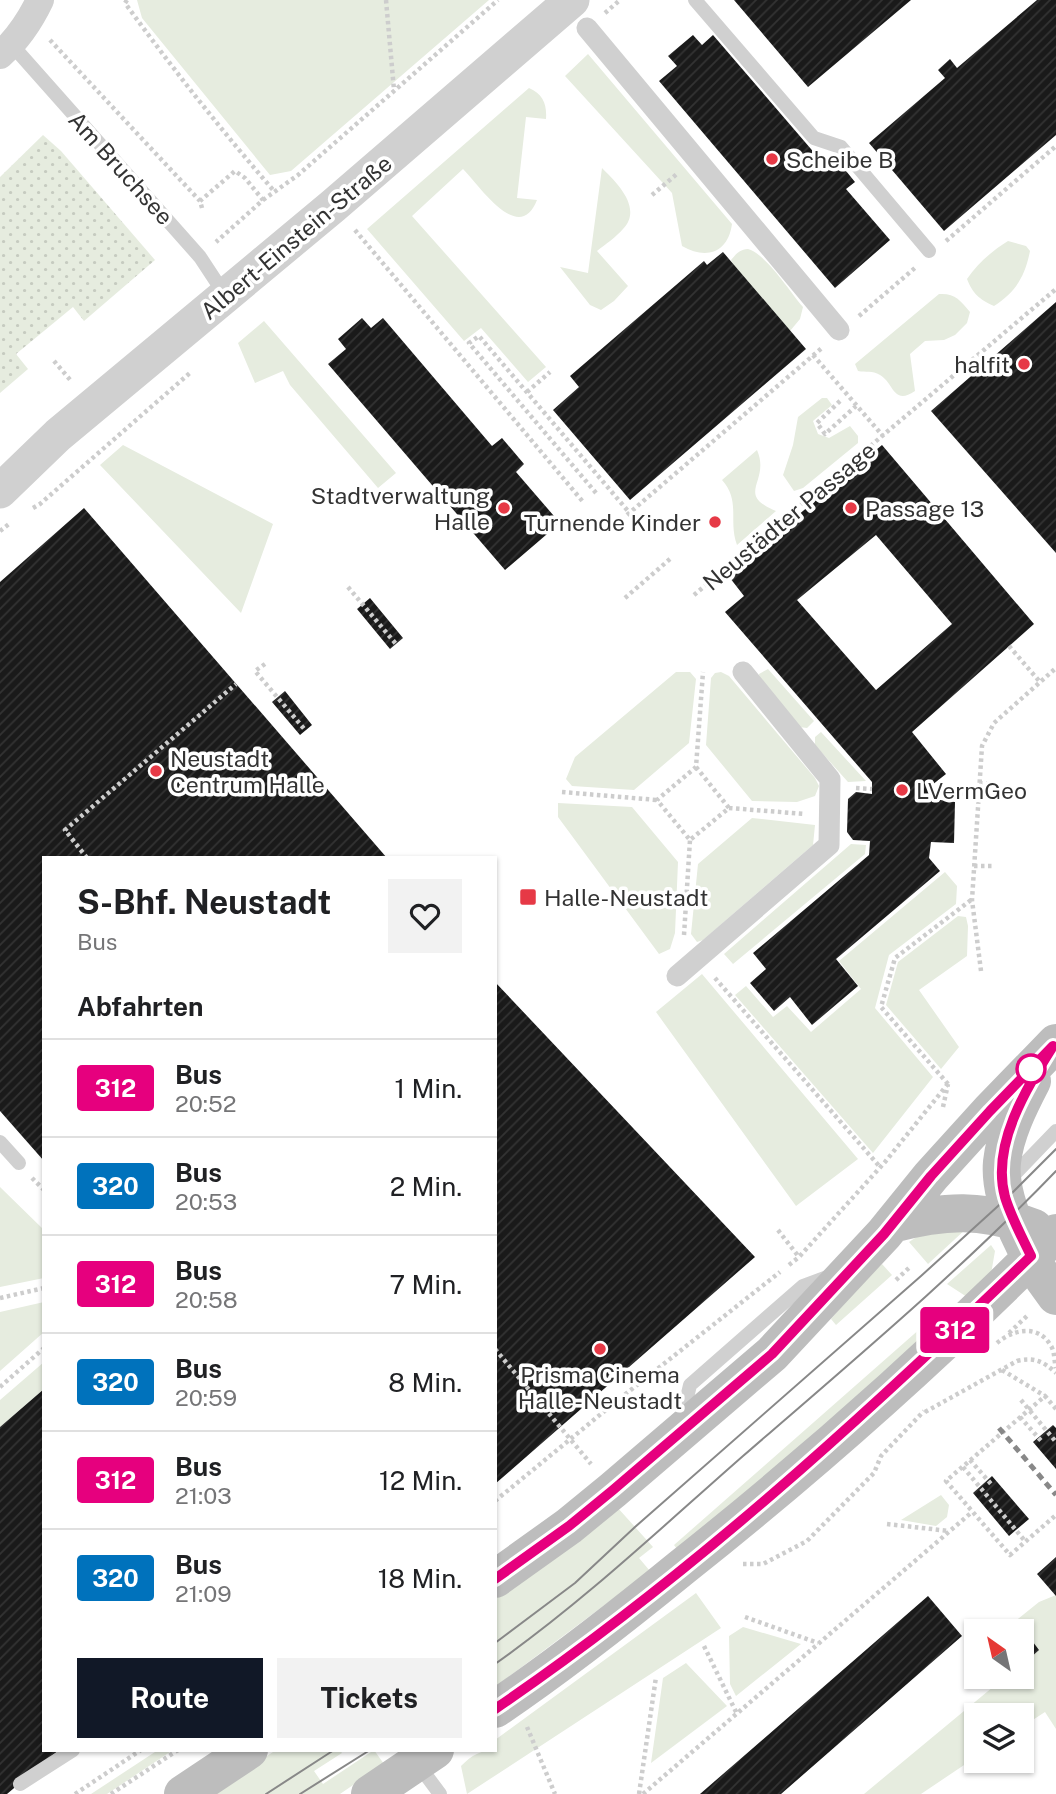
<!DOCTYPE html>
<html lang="de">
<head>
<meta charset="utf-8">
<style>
	:root { --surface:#fff; --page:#f2f2f2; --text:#202124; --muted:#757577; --line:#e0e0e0; --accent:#111827 }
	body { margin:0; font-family:"Public Sans",sans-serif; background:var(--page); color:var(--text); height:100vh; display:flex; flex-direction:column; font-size:26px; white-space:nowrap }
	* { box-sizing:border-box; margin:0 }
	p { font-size:23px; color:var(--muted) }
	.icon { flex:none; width:38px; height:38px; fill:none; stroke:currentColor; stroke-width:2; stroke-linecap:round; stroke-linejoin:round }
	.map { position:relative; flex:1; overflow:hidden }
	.panel { position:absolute; left:42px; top:856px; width:455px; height:896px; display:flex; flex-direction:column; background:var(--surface); border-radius:0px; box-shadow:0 2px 5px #0004 }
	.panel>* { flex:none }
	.badge { padding:0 14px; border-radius:5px; font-size:24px; line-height:46px }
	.needle { width:46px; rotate:326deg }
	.tools { position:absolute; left:964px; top:1619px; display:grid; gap:14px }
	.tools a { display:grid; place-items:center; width:70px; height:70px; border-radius:0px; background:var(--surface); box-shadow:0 2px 5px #0004; font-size:35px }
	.map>.badge { position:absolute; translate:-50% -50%; box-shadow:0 0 0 4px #fff }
	h2 { padding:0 35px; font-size:26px; line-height:63px }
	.round { display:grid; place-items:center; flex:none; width:74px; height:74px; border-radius:0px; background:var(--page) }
	.head { display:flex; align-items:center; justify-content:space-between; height:119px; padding:0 35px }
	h1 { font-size:33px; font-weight:700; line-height:52px }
	.cta { display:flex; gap:14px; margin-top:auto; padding:14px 35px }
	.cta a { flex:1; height:80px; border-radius:0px; background:var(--accent); color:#fff; font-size:28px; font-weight:700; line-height:80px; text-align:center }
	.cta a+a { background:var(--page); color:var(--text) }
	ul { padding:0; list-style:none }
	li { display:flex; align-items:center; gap:21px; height:98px; padding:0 35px; border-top:2px solid var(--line) }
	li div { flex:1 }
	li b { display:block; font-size:26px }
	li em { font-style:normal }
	li .badge { min-width:77px; font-weight:700; text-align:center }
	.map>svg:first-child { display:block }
</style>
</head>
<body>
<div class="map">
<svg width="1056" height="1794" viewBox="0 0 1056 1794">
	<defs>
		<pattern id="park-dots" width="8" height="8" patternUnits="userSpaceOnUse" patternTransform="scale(1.75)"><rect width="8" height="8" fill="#e6ecdf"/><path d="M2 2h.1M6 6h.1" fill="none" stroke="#c6cbc0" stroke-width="1.8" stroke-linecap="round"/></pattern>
		<pattern id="building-hatch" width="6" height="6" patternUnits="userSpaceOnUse" patternTransform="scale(1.75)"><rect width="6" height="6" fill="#1a1a1a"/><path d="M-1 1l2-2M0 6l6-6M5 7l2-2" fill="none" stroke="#333"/></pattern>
	</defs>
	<rect width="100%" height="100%" fill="#fff"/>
	<path fill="#e6ecdf" d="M 137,0 L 489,0 L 291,171 L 270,175 L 142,18 Z
		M 588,54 L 732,224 C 728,253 706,260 682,246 L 672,193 L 565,76 Z
		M 529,88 C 543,94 547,104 546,119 L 526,117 L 517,198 L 537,200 C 519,246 480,186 463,169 L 412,216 L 546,367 L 528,382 L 481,328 L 464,341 L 367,229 Z
		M 602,168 C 617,183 643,208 623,229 C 616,237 606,244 597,251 L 628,286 L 614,301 L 601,310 L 590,305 L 560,267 L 588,273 Z
		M 1008,241 L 1026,246 L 1030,251 C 1025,276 1016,292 994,306 C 979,299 973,294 967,279 C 978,263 992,251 1008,241 Z
		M 748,249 C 766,254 790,292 803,307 L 800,319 L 790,331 L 734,266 L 731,260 C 737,253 739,250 748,249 Z
		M 939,294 C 955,293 960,300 970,312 L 967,323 L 955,335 L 944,340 L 925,341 L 910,354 L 915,391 C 893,406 894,383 880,375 C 872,370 866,373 858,371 L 855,364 Z
		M 264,321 L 396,473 L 378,488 L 290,385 L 283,371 L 255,383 L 238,343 Z
		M 822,398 L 827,398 L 832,405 L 813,421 L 818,434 L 829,438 L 850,426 L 858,436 L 858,443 L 803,488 L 794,491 L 783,475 L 793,445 L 798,417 Z
		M 123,445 L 273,524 L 241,613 L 100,465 Z
		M 757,450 C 771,482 734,494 776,511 L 737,545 C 728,521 741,501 722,480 Z
		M 768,669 L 814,721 L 807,728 L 799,727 L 760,682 L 759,674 Z
		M 676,672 L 690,672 L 696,679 L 689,743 L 634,790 L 572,786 L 566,779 L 575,757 Z
		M 721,672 L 729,676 L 815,778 L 819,786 L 815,796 L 797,802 L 752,801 L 706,745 L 711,678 L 715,673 Z
		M 821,732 L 866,781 L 848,782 L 815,745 L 815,737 Z
		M 558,803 L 632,807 L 678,862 L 675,933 L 670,949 L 659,954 L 558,817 Z
		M 752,818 L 815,825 L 813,845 L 703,940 L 697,942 L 691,934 L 698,864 Z
		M 851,844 L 866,845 L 865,854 L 733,964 L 724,954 Z
		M 945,872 L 957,886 L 956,904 L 889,955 L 875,1008 L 933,1077 L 873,1153 L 735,995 L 746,986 L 773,1017 L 787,1006 L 811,1032 L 861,989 L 839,961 Z
		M 958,916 L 966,917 L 968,926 L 967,956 L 919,990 L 959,1047 L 941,1069 L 886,1005 L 898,962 Z
		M 702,974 L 858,1159 L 796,1206 L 656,1012 Z
		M 0,1187 L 44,1230 L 44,1278 L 0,1287 Z
		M 967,1228 L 928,1264 L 909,1242 L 927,1230 Z
		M 991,1245 L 995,1251 L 991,1274 L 967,1297 L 947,1284 Z
		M 882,1264 L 892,1275 L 836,1325 L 831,1319 L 858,1287 Z
		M 44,1302 L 44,1332 L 0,1371 L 0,1312 Z
		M 930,1320 L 937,1326 L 863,1395 L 677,1549 L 674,1545 Z
		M 44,1362 L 44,1389 L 0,1427 L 0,1400 Z
		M 941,1495 L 949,1505 L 947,1517 L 936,1526 L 901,1520 Z
		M 617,1507 L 653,1547 L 639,1558 L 650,1571 L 495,1687 L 495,1599 Z
		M 696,1593 L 721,1628 L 467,1794 L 461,1766 C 472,1755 481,1750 495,1750 L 495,1740 Z
		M 1056,1595 L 1056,1729 L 1045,1712 L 1022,1727 L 1022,1715 L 976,1715 L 976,1757 L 921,1794 L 864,1794 L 1005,1677 L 1022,1676 L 1022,1631 L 1003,1631 L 1039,1602 Z
		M 743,1627 L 801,1644 L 736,1696 L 730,1684 L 729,1636 Z
		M 686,1663 L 727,1706 L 651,1763 L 663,1678 Z
		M 158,1750 L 173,1750 L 107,1794 L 91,1794 Z
		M 276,1750 L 340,1750 L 342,1753 L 314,1771 L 323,1784 L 374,1750 L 384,1764 L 340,1794 L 209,1794 Z"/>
	<path fill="url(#park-dots)" d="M 43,135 L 61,151 L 155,260 L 84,321 L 73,307 L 16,354 L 28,369 L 0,393 L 0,177 Z"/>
	<path fill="url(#building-hatch)" fill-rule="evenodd" d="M 734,0 L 911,0 L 808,87 Z
		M 1037,0 L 1056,0 L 1056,135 L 944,231 L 869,143 L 945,78 L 938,70 L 950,59 L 957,68 Z
		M 693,35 L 702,45 L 713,35 L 823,163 L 833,155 L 855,182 L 846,189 L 890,240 L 835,288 L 659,81 L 677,66 L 668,56 Z
		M 723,252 L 806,349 L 630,500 L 553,410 L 579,387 L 570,376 L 704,261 L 707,265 Z
		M 1056,302 L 1056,553 L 931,411 Z
		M 362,318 L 371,328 L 383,318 L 492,446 L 502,438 L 524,464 L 516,472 L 560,523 L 505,570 L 328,364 L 346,349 L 338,339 Z
		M 882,445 L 1034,624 L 912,732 L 946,774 L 932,785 L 933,799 L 955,802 L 954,843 L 931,842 L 929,858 L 940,871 L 836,959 L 858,986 L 812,1025 L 790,997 L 774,1011 L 750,983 L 766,969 L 753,953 L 869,855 L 870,841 L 853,840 L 847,832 L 848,799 L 856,792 L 872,794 L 872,782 L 725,612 L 744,596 L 730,578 L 758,554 L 755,551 ZM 876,535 L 952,624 L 876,690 L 797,600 Z
		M 84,508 L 387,858 L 44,858 L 44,1161 L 0,1111 L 0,582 Z
		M 370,598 L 403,638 L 390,649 L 357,609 Z
		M 285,691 L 312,725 L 300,735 L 272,702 Z
		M 495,982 L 755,1257 L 495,1484 Z
		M 44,1389 L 44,1750 L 59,1750 L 7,1794 L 0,1794 L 0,1427 Z
		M 1053,1425 L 1056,1428 L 1056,1469 L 1033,1442 Z
		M 992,1476 L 1029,1519 L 1009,1536 L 973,1493 Z
		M 1056,1557 L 1056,1596 L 1037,1574 Z
		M 928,1596 L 962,1636 L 781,1794 L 700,1794 Z
		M 1024,1630 L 1039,1650 L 1029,1659 L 1022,1650 Z"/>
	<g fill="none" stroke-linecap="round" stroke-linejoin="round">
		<path stroke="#cdcdcd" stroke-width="4.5" stroke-dasharray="3.5 3.5" stroke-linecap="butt" d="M 127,0 L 125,3 C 172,68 222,131 274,191
			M 386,0 L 394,90
			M 605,13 L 620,0
			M 50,40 L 200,201
			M 652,195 L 678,173
			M 263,200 L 298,175 L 498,0
			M 202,208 L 200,201 L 235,171 L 245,178 L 263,200 L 216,242
			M 355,230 L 584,503
			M 946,241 L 1056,146
			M 859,316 L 916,267
			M 813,355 L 883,436
			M 54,361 L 72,382
			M 527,392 L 550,372
			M 840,401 L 817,423 L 825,434 L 856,406
			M 596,493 L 469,343 L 479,336 L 628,511
			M 33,508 L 40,504 L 191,372
			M 627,515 L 823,347
			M 0,531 L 9,524
			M 348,587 L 396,644
			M 694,595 L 1056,289
			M 625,598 L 670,559
			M 1009,646 L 1040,682
			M 265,664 L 255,671 L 306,731
			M 696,767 L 729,808 L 690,840 L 657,800 L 696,767 L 703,672
			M 979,783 L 1000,784
			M 856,788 L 872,789
			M 562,792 L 657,800
			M 933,792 L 978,795
			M 729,808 L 805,814
			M 87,858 L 65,830 L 236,684
			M 974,866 L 995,866
			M 684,935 L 690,840
			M 981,971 L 972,900 L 982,746 L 994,723 L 1056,668
			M 715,978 L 880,1167
			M 948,1084 L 881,1007 L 895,958 L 971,900
			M 943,1107 L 948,1084
			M 32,1178 L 44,1190
			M 778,1230 L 799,1257
			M 789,1265 L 799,1257 L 885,1162 L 947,1085
			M 896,1280 L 911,1266
			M 0,1298 L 44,1288
			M 1009,1333 L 1028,1315
			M 997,1343 C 1013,1329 1039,1324 1051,1346 C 1055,1352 1054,1362 1056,1368
			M 495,1349 L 591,1464
			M 1002,1370 L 1045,1396
			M 0,1387 L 44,1348
			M 1021,1400 L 1056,1442
			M 1056,1409 L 1045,1396 L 946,1481 L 1010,1555 L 1056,1515
			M 925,1412 L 1017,1361 C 1034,1357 1043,1361 1056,1373
			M 1020,1417 L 1043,1443
			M 970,1460 L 992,1485
			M 963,1467 L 1025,1541
			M 495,1501 L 618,1400 L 780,1272
			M 887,1524 L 949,1531
			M 743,1564 L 763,1564 L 807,1541 L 874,1473 L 881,1456 L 924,1411
			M 745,1617 L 818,1643
			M 704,1646 L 737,1714
			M 527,1727 L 555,1794
			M 75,1794 L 141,1750
			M 111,1794 L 178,1750
			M 639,1794 L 656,1677
			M 643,1794 L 972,1512"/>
		<path stroke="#d0d0d0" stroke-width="14" d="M 695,0 L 814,138 L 841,147 L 929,251
			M 12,45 L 200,257 L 225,295
			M 0,1142 L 19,1163
			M 1009,1180 L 1056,1131
			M 682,1419 L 690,1385 L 803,1286 L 830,1276
			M 417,1763 L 440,1794
			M 20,1784 L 73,1750"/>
		<path stroke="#d0d0d0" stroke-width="21" d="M 587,28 L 839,330
			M 677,976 L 829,845 L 830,779 L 743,672"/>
		<path stroke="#d0d0d0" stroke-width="28" d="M 0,55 C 18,39 30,21 40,0"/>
		<path stroke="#d0d0d0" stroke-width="35" d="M 0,491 L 58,435 L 333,206 L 572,0"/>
		<path stroke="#bdbdbd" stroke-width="38" d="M 1032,1081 C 1019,1106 1005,1134 1002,1162 C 998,1203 1031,1264 1056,1296
			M 892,1224 C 944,1210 983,1208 1034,1228
			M 495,1579 L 569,1526 L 613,1490 L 772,1354 L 884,1234 L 931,1176 L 990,1111 L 1056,1043
			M 495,1709 C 560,1665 621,1617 681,1568 C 812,1464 938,1352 1056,1233
			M 183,1794 L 249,1750
			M 370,1794 L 435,1750"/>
		<path stroke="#888" stroke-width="2" d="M 495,1643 L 575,1583 L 635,1527 L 921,1276 L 1008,1197 L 1056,1149
			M 495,1664 C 583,1602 662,1527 743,1456 C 849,1364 958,1273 1056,1171
			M 266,1794 L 334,1750
			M 300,1794 L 370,1750"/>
		<path stroke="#888" stroke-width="5" stroke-dasharray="7 5" stroke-linecap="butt" d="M 999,1428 L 1056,1495"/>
	</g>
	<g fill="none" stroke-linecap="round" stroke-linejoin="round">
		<g stroke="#fff" stroke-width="16">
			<path id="line" d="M 495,1579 L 569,1526 L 613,1490 L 772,1354 L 884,1234 L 931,1176 L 990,1111 L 1053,1046 C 1026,1089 991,1145 1005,1197 C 1011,1217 1022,1237 1031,1256 C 863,1418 689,1577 495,1709"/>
		</g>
		<use href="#line" stroke="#e6007e" stroke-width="10"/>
	</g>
	<g fill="#e63946" stroke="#fff" stroke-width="2.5">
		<circle cx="772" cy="159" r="7"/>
		<circle cx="1024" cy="364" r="7"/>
		<circle cx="504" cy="508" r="7"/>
		<circle cx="851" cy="508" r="7"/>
		<circle cx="715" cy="522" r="7"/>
		<circle cx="156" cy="771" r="7"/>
		<circle cx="902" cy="790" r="7"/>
		<rect x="519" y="888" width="18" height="18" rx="3.5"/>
		<circle cx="600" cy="1349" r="7"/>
	</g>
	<circle fill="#fff" stroke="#e6007e" stroke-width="3.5" cx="1031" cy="1069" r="14"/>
	<g text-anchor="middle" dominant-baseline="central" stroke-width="7" stroke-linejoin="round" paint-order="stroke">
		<g font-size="23" fill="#333" stroke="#fff" text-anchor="start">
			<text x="786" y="159">Scheibe B</text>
			<text x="1010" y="364" text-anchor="end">halfit</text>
			<text x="490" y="495" text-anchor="end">Stadtverwaltung<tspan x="490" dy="26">Halle</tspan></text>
			<text x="865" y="508">Passage 13</text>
			<text x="701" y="522" text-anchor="end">Turnende Kinder</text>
			<text x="170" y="758">Neustadt<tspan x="170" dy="26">Centrum Halle</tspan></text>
			<text x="916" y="790">LVermGeo</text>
			<text x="544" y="897">Halle-Neustadt</text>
			<text x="600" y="1374" text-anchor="middle">Prisma Cinema<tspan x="600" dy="26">Halle-Neustadt</tspan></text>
		</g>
		<g font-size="23" fill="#333" stroke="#fff">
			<text transform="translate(121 168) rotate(48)">Am Bruchsee</text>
			<text transform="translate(296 237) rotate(-40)">Albert-Einstein-Straße</text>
			<text transform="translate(789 516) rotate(-40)">Neustädter Passage</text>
		</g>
	</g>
</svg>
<div class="tools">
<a><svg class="needle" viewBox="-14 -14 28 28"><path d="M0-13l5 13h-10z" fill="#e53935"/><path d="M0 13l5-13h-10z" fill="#757577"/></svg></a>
<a><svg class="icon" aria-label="layers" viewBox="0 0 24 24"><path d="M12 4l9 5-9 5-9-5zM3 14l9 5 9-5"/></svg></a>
</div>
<b class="badge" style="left:955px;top:1330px;background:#e6007e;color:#fff">312</b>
<section class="panel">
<div class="head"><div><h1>S-Bhf. Neustadt</h1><p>Bus</p></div><a class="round"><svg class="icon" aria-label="heart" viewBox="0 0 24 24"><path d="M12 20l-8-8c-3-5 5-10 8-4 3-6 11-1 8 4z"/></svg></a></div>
<h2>Abfahrten</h2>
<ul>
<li><span class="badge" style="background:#e6007e;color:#fff">312</span><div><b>Bus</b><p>20:52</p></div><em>1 Min.</em></li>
<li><span class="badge" style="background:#0072bc;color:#fff">320</span><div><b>Bus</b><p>20:53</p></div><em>2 Min.</em></li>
<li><span class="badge" style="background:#e6007e;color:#fff">312</span><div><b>Bus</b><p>20:58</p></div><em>7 Min.</em></li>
<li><span class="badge" style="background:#0072bc;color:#fff">320</span><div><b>Bus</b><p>20:59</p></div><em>8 Min.</em></li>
<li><span class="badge" style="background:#e6007e;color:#fff">312</span><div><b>Bus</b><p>21:03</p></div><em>12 Min.</em></li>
<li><span class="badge" style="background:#0072bc;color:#fff">320</span><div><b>Bus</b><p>21:09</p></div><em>18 Min.</em></li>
</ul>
<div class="cta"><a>Route</a><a>Tickets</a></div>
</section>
</div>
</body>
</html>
